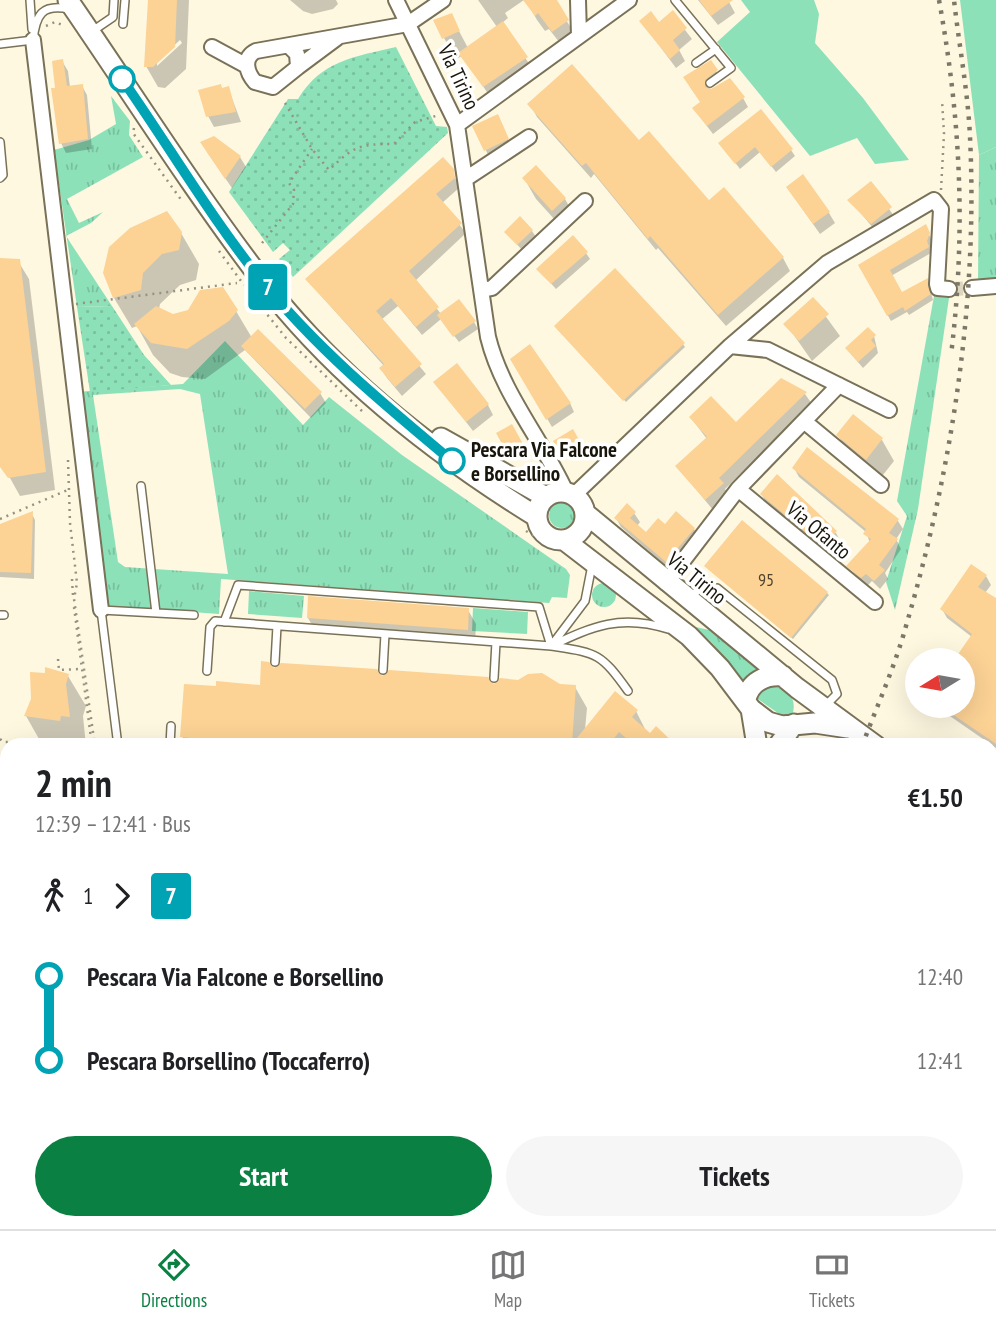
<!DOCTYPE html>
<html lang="en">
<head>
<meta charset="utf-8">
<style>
	:root { --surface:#fff; --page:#f6f6f6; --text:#202124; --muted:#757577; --line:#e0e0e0; --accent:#0b8043 }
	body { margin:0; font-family:"PT Sans Narrow",sans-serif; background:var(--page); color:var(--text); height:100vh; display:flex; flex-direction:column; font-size:26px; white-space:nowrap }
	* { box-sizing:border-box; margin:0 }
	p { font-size:23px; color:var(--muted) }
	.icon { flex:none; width:38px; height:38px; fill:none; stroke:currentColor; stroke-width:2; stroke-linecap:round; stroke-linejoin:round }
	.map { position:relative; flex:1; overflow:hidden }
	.drawer { position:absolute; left:0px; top:738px; width:998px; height:492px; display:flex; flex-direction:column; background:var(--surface); border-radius:21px 21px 0 0; box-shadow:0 7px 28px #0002 }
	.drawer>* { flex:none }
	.badge { padding:0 14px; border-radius:5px; font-size:24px; line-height:46px }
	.needle { width:46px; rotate:259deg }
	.tools { position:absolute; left:905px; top:648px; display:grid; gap:14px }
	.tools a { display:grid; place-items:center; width:70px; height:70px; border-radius:50%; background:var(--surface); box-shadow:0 7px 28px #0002; font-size:35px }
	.map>.badge { position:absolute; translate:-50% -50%; box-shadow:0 0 0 4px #fff }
	.legs { display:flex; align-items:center; gap:10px; height:77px; padding:0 35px; font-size:23px }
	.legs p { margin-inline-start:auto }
	.overview { display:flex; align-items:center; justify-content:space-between; height:119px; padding:0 35px }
	h1 { font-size:38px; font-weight:700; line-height:52px }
	.primary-button { display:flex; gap:14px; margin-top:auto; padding:14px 35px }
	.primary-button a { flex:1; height:80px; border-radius:42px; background:var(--accent); color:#fff; font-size:28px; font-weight:700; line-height:80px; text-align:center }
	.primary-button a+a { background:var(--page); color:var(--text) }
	ul { padding:0 35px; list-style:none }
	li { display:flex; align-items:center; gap:24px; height:84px; font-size:26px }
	li i { display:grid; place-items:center; width:10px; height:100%; margin:0 9px; background:currentColor }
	li i::after { content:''; width:18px; height:18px; margin:-9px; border:5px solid; border-radius:50%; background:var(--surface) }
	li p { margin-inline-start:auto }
	li:first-child i { background:linear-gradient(#0000 50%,currentColor 0) }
	li:last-child i { background:linear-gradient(currentColor 50%,#0000 0) }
	.menu { display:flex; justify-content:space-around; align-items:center; height:98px; border-top:2px solid var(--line); background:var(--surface); font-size:19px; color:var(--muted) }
	.menu a { display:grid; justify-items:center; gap:4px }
	.menu .active { color:var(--accent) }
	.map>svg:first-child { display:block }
</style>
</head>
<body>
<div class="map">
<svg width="996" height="1229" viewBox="0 0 996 1229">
	<defs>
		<pattern id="grass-tufts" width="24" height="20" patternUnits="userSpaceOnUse" patternTransform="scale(1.75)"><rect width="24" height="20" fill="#8de1b9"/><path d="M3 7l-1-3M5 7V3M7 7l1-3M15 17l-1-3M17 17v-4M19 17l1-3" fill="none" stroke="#79c09e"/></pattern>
		<pattern id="park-dots" width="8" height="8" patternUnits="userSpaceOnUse" patternTransform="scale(1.75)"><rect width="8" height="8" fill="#8de1b9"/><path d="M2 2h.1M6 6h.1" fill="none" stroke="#79c09e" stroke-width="1.8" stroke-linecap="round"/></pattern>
	</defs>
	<rect width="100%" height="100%" fill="#fef8e1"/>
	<path fill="url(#grass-tufts)" fill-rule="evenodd" d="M 111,96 L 130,121 L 129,135 L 143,157 L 67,199 L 79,223 L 103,212 L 91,223 L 66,236 L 112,306 L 77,307 L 54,150 L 89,140 L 116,124 Z
		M 996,147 L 996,282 L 978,283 L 979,155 Z
		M 934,296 L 949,298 L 918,509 L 895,610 L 886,582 L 907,516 L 897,501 Z
		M 225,341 L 303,425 L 329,397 L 402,455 L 566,569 L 570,575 L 567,598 L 552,597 L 549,603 L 221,579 L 219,614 L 96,605 L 76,392 L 183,384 ZM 180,389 L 200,394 L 228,574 L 125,567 L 118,562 L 93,395 Z
		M549 515a13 13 0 1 1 26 0a13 13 0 1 1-26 0Z
		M592 595a12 12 0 1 1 24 0a12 12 0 1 1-24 0Z
		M 249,591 L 304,596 L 302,618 L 248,614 Z
		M 473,608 L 528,612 L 527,634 L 472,631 Z
		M 696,627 L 709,630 L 766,676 L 746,689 L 713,644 Z
		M 399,1223 L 508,1223 L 502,1229 L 395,1229 Z"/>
	<path fill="url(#park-dots)" d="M 396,47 L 436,126 L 447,127 L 448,133 L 293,277 L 279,259 L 290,250 L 283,243 L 273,252 L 229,192 L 288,99 L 298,99 C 322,60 354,57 396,47 Z
		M 112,306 L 144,355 L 171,385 L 90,392 L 77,307 Z"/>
	<path fill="#8de1b9" d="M 741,0 L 814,0 L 819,14 L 815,43 L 863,98 L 909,160 L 875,164 L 857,138 L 810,156 L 717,42 L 750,12 Z
		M 960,0 L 996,0 L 996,147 L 979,155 Z
		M 778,684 C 791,694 797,699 792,717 L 785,718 L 755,697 L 762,688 Z"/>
	<path fill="#0003" fill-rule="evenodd" d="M 150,0 L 189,0 L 186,69 L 165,88 L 158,87 L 146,66 ZM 180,40 L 182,43 L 157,66 L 157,61 Z
		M 290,0 L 336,0 L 338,4 L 333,9 L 312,14 L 303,11 Z
		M 478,0 L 524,0 L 505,13 L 508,18 L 502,23 L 532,68 L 489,95 L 462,56 L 456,59 L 444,38 L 451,16 L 468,48 L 497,27 Z
		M 534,0 L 553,0 L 577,37 L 563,47 L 549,29 L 545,31 L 537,20 L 528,4 Z
		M 698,0 L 732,0 L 729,2 L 735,13 L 718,25 Z
		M 672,13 L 692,39 L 679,50 L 685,61 L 676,68 L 641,21 L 659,24 Z
		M 62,61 L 68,71 L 70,87 L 82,86 L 87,95 L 92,149 L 66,153 L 61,143 Z
		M 716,71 L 722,80 L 707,91 L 743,98 L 748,107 L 713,134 L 700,117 L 702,103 L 690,87 Z
		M 228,88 L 241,122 L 214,127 L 208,116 Z
		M 530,104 L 639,143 L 709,203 L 783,258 L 790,271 L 726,326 L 658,248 L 656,250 L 594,174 L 591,178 L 537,117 Z
		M 501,123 L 511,146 L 489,157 L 475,127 Z
		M 721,144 L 791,150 L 795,156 L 776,172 L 760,152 L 740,169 Z
		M 207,152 L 240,157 L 246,167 L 232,188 Z
		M 452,170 L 459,188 L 442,203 L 466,233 L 415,281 L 441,314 L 474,322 L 478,329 L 459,342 L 441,319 L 422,335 L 398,306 L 381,320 L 426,374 L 402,396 L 387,378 L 381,369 L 384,366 L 307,280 Z
		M 524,178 L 565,199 L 577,220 L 565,231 L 536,199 Z
		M 871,183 L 896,219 L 878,234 L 850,200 Z
		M 794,197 L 829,213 L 835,223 L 820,234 Z
		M 925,227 L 932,240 L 931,253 L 891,276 L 901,294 L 927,280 L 933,300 L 909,315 L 907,312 L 891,321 L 860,266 Z
		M 532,231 L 536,237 L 522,250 L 506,232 Z
		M 181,233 L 199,264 L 196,280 L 180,285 L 160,304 L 159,309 L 173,316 L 236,311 L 252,338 L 320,393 L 326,403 L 311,418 L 245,350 L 205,379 L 182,377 L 170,373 L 153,355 L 137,326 L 132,328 L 114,298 Z
		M 586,253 L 590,259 L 556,289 L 538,269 Z
		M 0,260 L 18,261 L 29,279 L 55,490 L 20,496 L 0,460 Z
		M 813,299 L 840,336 L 812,361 L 786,324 Z
		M 557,329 L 683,344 L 685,347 L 626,402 Z
		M 874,336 L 878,353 L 863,368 L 851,354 Z
		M 512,359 L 570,403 L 574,412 L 552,427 Z
		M 781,380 L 805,394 L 812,404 L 725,489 L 729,495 L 713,510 L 677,466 L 707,439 L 691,418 L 736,425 Z
		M 435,382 L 488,405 L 493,415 L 473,431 Z
		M 853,416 L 882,440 L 894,461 L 879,480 L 850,456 L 838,435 Z
		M 511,426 L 525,451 L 512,458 L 498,434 Z
		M 572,431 L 582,448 L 566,458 L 555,441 Z
		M 794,468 L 898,521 L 903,529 L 896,539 L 901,549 L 885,573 L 888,579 L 880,589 L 872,581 L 867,586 L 848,566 L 870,543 L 866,532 L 799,477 Z
		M 762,495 L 836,533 L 842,544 L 830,557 L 768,506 Z
		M 634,513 L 640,522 L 637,526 L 646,535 L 665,527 L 694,529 L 699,538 L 672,571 L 621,527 L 616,518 Z
		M 32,514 L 35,520 L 34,579 L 0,577 L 0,526 Z
		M 708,569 L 827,593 L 829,595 L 793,639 Z
		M 986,576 L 991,585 L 985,593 L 996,600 L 996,748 L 934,705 L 962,705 L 972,637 L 947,618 L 942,609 Z
		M 468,610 L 476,624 L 475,644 L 316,632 L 308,618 Z
		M 274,670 L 494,687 L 575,687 L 587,708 L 585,730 L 636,711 L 647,733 L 674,746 L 187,746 L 182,736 L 261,687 Z
		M 68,676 L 86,706 L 83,716 L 86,746 L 43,746 L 26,716 Z
		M 0,800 L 7,800 L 7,844 L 0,844 Z
		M 996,830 L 996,868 L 990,872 L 990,832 Z
		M 0,873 L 7,873 L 7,904 L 0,904 Z
		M 996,908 L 996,952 L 990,946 L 990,912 Z
		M 0,955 L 7,956 L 7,992 L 0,992 Z
		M 996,1013 L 996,1051 L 990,1045 L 990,1018 Z
		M 990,1120 L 996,1124 L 996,1162 L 990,1153 Z
		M 2,1138 L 7,1140 L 7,1220 L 3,1228 L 0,1227 Z
		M 26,1223 L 60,1223 L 71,1229 L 25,1229 Z
		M 124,1223 L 121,1229 L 97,1229 L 86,1223 Z"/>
	<path fill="#fcd295" d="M 148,0 L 177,0 L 175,47 L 153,67 L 144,67 Z
		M 523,0 L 557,0 L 569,20 L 552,32 L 538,13 L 535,16 Z
		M 699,0 L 733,0 L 711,16 Z
		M 673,10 L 687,28 L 673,40 L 680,50 L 670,59 L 639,21 L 651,11 L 659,22 Z
		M 452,13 L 460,31 L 442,39 L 433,20 Z
		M 503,21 L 528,57 L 483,87 L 458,53 Z
		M 63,59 L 67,86 L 83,84 L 88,139 L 59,144 L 51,88 L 55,88 L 52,61 Z
		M 711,60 L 718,70 L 705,80 L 705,87 L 711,89 L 730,78 L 745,97 L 707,126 L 692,108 L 700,102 L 683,77 Z
		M 572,64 L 639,140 L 649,131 L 709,200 L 724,187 L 784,257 L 718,315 L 650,236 L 648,239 L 586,163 L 582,166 L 527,104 Z
		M 221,84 L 222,88 L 229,86 L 236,112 L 206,117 L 198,90 Z
		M 761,109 L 793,149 L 771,167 L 755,147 L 735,164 L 718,143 Z
		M 498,114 L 509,139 L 484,151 L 472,126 Z
		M 214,136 L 241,156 L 225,179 L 200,142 Z
		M 443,157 L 454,169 L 455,178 L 436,194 L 462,223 L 409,271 L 439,307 L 416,327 L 391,298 L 376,311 L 422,364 L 395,387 L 379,368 L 384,364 L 305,279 Z
		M 536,165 L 566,198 L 552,211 L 522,178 Z
		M 803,174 L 830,212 L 813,224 L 786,187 Z
		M 871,181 L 892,207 L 871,224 L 847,200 Z
		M 167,211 L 182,232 L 179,250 L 162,254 L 143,273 L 141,290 L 113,298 L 103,273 L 109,247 L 130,228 Z
		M 520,216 L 533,230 L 517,245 L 504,232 Z
		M 926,224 L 930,233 L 927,241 L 929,247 L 890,270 L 902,292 L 928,278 L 931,294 L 905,311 L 903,307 L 887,316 L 858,265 Z
		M 573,235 L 588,252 L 551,284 L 536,269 Z
		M 0,258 L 20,259 L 46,472 L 8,478 L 0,467 Z
		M 615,268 L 685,343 L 623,401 L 554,326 Z
		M 223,287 L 238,310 L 229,321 L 187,349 L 151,343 L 134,324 L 156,306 L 173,314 L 188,310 L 200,290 Z
		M 813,297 L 829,314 L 799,341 L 783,324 Z
		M 459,299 L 476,321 L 453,337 L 437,315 Z
		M 868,327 L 876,335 L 871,340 L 876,346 L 858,362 L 845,348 Z
		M 258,329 L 322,392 L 305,409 L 241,346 Z
		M 530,344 L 571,403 L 546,420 L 510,359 Z
		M 457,363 L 489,404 L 466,422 L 433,382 Z
		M 781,378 L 807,392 L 719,478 L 724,483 L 705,500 L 675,466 L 707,437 L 689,417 L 711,396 L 736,422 Z
		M 853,414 L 883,438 L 866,460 L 836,435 Z
		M 512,424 L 523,444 L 507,453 L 496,433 Z
		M 573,429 L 582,445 L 563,457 L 553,441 Z
		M 807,447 L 899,519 L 889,533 L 898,539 L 879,565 L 885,570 L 874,581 L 866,574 L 861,578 L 846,566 L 871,539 L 863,534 L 866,529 L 792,468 Z
		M 777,474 L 837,531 L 823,547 L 760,494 Z
		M 627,503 L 636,512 L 630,518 L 646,532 L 658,518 L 665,524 L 676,511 L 695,528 L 666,562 L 614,518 Z
		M 33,511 L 31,573 L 0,572 L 0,524 Z
		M 742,520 L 828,592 L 791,638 L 704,566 Z
		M 971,564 L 987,575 L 978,587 L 996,598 L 996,744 L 939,705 L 962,705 L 962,660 L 954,660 L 972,634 L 940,609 Z
		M 308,596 L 469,608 L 468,630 L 307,618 Z
		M 261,661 L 269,662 L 274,668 L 281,663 L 377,669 L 382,676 L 389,670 L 488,677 L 494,684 L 500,678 L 518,680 L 528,674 L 542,673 L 560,684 L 576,685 L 572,744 L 615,691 L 638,710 L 632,717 L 650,733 L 656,726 L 677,746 L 635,746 L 619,732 L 608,746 L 209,746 L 210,740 L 180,737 L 184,684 L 216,686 L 216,681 L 260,685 Z
		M 45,667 L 69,674 L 66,684 L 70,717 L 61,716 L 60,721 L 24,716 L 31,699 L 30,672 L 45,673 Z"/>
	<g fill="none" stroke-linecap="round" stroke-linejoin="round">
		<path stroke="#dcd6c1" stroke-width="14" stroke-dasharray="14 7" stroke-linecap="butt" d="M 949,289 L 972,288"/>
		<g stroke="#797258" stroke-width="10">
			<path id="lane" d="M 30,0 L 32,29
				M 675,0 L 731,68 L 710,83
				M 123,24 L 125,0
				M 91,32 L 113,17 L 114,0
				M 33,40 C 36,14 42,4 69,9
				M 0,44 L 33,40
				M 696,63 L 716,49
				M 0,142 L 3,175 L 0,178
				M 141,486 L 156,613
				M 592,565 L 585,601 L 551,646 C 593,626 621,614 668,629
				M 690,597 L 701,588 L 717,588 L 832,680 L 837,694 L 830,701 L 830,708
				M 0,615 L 4,615
				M 224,622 L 238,585 L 539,607 L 551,646
				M 275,662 L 277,626
				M 383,670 L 385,634
				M 207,671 L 210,627 L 215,621 L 551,646 C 597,653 600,652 628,691
				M 494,678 L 496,642
				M 118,746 L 101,610 L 194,615
				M 170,746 L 171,726
				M 990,826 L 996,821
				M 0,867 L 7,867
				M 990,870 L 996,865
				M 990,989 L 996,985
				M 0,995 L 7,996"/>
		</g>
		<g stroke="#797258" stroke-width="18">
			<path id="street" d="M 396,0 L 457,125 L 488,337 C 502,394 542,439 566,492
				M 578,0 L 579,36
				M 33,40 L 101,610
				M 289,46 L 297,54 L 298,67 L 273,87 L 255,82 C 247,73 242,58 256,51 L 408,24 L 443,0
				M 212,47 L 247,66
				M 298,67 L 337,38
				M 457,125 L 629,0
				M 467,178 L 529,137
				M 972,288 L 996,286
				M 482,290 L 492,288 L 585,201
				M 730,346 L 768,350 L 889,410
				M 805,422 L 881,485
				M 738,489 L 875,602
				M 574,495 L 730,346 L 827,263 L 934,200 L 941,209 L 937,284 L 938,288 L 949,289
				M 666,583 L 738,489 L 839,385
				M 162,1229 L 163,1223"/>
		</g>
		<g stroke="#797258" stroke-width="23">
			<path id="secondary" d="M 68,0 C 132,93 193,190 261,279 C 334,375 435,454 537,517
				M 441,438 L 546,497
				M537 516a24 24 0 1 1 48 0a24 24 0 1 1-48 0Z
				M 586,514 L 797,688 L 876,746
				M 564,540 L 689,636 L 720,668 L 751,709 L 768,722 L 782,726 L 815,723 L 848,728
				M 746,700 C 749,682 766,674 783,676
				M 751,709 L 757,746
				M 778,746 L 794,724
				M 990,808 L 996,811
				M 204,1223 L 240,1229
				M 179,1229 L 195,1223
				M 343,1229 L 354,1223
				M 368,1229 L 372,1223"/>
		</g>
		<path stroke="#969281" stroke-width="2.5" stroke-dasharray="2 5" stroke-linecap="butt" d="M 46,26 L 55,22 L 65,26
			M 285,103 L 312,149 L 329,170 C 354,146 359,144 394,144 L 415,122 L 439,115
			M 134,128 L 133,133 L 182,201
			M 941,190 L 944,134 L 942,100
			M 262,243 L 293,204 L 294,190 L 289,183 L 312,149
			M 219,251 L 244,285
			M 250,293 L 286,338 L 363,412
			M 76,304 L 237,283
			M 68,460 L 70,523 L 77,583 L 74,599 L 95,746
			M 0,519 L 70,489
			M 526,531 L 550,546
			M 72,579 L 73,596
			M 74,607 L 92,746
			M 58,659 L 59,670 L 80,669
			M 0,739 L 3,742 L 57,742 L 59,746
			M 81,746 L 91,742
			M 208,746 L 208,740
			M 256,1224 L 294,1229
			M 310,1229 L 327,1226"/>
		<use href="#lane" stroke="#fff" stroke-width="7"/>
		<use href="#street" stroke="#fff" stroke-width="14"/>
		<use href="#secondary" stroke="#fff" stroke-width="19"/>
		<path stroke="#7c7868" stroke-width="4.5" stroke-dasharray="3.5 7" stroke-linecap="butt" d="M 939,0 C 961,121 966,233 951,355
			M 862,746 C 877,706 895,666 906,626 C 952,469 978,301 970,137 C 968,92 959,45 954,0
			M 543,1229 L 548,1223
			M 863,1229 L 996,1225"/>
	</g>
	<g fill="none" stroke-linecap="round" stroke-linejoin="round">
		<g stroke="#fff" stroke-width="16">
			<path id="line-1" d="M 122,79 C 169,146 211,218 262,281 C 318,350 385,405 452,461"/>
		</g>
		<use href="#line-1" stroke="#00a3b4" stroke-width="10"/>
	</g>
	<g fill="#fff" stroke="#00a3b4" stroke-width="3.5">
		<circle cx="122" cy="79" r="12"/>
		<circle cx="452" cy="461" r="12"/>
	</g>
	<g text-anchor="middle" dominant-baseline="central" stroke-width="7" stroke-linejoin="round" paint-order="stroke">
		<g font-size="18" fill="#51442e">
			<text x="766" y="579">95</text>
		</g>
		<g font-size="21" fill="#18150b" stroke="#fff">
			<text transform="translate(459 77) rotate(65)">Via Tirino</text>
			<text transform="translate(819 530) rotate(40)">Via Ofanto</text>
			<text transform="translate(697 578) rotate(39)">Via Tirino</text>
		</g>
		<g font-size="21" font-weight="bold" fill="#18150b" stroke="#fff" text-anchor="start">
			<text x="471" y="449">Pescara Via Falcone<tspan x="471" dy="24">e Borsellino</tspan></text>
		</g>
	</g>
</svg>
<div class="tools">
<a><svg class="needle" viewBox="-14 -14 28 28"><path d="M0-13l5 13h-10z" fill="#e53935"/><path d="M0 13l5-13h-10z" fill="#757577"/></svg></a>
</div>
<b class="badge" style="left:268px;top:287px;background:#00a3b4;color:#fff">7</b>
<section class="drawer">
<div class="overview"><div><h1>2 min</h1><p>12:39 – 12:41 · Bus</p></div><b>€1.50</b></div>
<div class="legs"><svg class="icon" aria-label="walk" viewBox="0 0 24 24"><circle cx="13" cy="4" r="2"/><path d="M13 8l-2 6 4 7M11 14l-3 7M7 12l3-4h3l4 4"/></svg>1<svg class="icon" aria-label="forward" viewBox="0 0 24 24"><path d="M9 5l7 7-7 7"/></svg><b class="badge" style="background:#00a3b4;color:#fff">7</b></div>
<ul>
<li><i style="color:#00a3b4"></i><b>Pescara Via Falcone e Borsellino</b><p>12:40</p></li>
<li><i style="color:#00a3b4"></i><b>Pescara Borsellino (Toccaferro)</b><p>12:41</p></li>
</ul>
<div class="primary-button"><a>Start</a><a>Tickets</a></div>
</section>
</div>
<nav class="menu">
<a class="active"><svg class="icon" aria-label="directions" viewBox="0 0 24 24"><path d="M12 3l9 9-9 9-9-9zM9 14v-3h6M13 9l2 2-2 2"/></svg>Directions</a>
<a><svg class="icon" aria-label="map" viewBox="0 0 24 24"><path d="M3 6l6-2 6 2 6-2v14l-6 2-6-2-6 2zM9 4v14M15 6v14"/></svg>Map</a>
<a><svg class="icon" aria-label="tickets" viewBox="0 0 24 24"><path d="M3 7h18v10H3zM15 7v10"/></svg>Tickets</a>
</nav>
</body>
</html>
